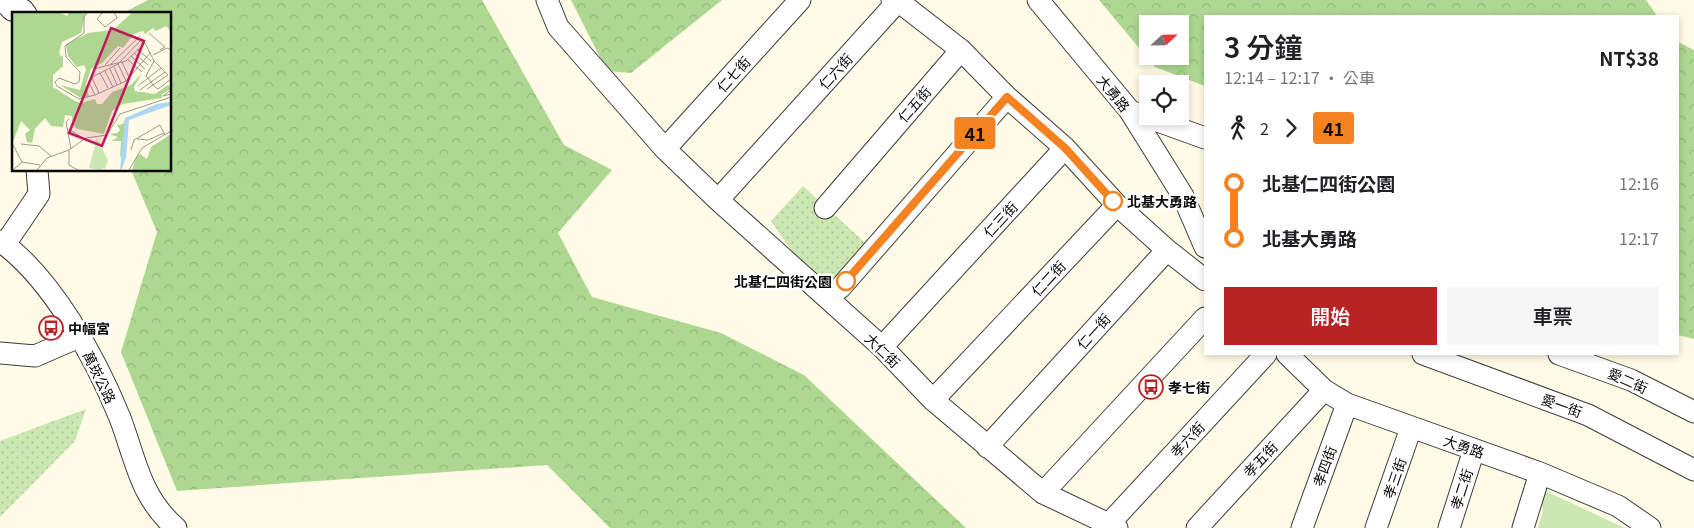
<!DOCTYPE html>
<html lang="zh-TW">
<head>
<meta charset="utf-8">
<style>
	:root { --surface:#fff; --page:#f6f6f6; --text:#202124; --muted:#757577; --accent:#b82323 }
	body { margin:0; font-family:Georgia,"Noto Sans TC",serif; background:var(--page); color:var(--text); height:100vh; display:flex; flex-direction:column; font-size:19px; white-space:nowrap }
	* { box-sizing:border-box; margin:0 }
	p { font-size:16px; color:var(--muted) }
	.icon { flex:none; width:28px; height:28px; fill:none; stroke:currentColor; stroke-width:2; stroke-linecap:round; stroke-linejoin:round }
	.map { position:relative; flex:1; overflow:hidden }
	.sheet { position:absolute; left:1204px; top:15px; width:475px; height:340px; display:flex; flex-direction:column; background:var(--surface); border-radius:0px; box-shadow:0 2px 8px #0003 }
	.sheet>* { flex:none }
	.badge { padding:0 10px; border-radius:4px; font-size:18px; line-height:32px }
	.needle { width:32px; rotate:68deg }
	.fabs { position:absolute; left:1139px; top:15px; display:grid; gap:10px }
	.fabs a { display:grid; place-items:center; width:50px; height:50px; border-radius:0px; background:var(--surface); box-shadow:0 2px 8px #0003; font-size:25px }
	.map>.badge { position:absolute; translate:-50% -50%; box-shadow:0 0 0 2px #fff }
	.legs { display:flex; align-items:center; gap:8px; height:55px; padding:0 20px; font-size:16px }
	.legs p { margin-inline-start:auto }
	.headline { display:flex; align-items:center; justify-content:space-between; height:85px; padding:0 20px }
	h1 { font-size:28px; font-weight:600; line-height:38px }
	.primary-button { display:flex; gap:10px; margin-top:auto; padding:10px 20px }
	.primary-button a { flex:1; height:58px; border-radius:0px; background:var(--accent); color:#fff; font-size:20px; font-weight:600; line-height:58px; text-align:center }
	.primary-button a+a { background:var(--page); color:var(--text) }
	ul { padding:0 20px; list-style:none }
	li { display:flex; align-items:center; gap:18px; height:55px; font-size:19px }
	li i { display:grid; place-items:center; width:8px; height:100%; margin:0 6px; background:currentColor }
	li i::after { content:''; width:12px; height:12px; margin:-6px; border:4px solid; border-radius:50%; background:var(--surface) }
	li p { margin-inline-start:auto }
	li:first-child i { background:linear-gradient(#0000 50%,currentColor 0) }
	li:last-child i { background:linear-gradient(currentColor 50%,#0000 0) }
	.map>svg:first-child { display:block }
</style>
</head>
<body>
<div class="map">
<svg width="1694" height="528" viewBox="0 0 1694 528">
	<defs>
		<pattern id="forest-crowns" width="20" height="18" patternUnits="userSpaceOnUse" patternTransform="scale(1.25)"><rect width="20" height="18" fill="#aed891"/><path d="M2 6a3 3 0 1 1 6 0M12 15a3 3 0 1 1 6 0" fill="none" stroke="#94b87c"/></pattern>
		<pattern id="park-dots" width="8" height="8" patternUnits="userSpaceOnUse" patternTransform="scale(1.25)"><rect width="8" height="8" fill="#cbe8b2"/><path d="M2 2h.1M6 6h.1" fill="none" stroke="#adc698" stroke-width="1.8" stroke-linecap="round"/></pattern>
	</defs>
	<rect width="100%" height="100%" fill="#fffbe6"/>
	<path fill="#cbe8b2" d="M 1539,488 L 1625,528 L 1538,528 L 1543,511 Z"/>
	<path fill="url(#forest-crowns)" fill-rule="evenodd" d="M 148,0 L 482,0 L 564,145 L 612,170 L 558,233 L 592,297 L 721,333 L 804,375 L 966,528 L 610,528 L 547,465 L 177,491 L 121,352 L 157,232 L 131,170 L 170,170 L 170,14 L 121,14 Z
		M 571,0 L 722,0 L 631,73 L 607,71 Z
		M 1099,0 L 1646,0 L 1657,16 L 1205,16 L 1205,86 L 1155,67 ZM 1148,24 L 1180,24 L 1180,56 L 1148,56 Z
		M 1678,42 L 1694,50 L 1694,339 L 1678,335 Z"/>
	<path fill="url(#park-dots)" d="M 803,186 L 873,250 L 835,313 L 771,221 Z
		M 86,409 L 75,441 L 0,517 L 0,441 Z"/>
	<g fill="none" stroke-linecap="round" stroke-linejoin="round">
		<g stroke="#3d3d3d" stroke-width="23">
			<path id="minor" d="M 2,0 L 12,10 L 23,10 L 26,14
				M 547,0 L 558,27 L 665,149 L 718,200 L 882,347 L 933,400 L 1043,493 L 1117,528
				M 892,0 L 898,1 L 961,50 L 1007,97 L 1065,148 L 1117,205 L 1167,250 L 1205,280
				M 1038,0 L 1130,111 L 1183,196 L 1205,247
				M 1130,111 L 1205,138
				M 665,149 L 800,0
				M 718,200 L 898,1
				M 825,208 L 961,50
				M 0,241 C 52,278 96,359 120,418 C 136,460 140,497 176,528
				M 5,244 L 39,194 L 37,170
				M 840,288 L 1007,97
				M 882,347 L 1065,148
				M 0,353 L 35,356 L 79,337
				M 1287,354 L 1324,390 L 1347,404 L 1540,473 L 1618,506 L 1650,528
				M 1423,354 L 1588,415 L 1694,470
				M 1559,354 L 1631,380 L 1694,412
				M 933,400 L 1117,205
				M 987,447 L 1167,250
				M 1043,493 L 1205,318
				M 1108,525 L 1266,354
				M 1197,528 L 1324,390
				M 1302,528 L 1347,404
				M 1376,528 L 1411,428
				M 1449,528 L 1474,450
				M 1523,528 L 1540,473"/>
		</g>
		<use href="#minor" stroke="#fff" stroke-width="21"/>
	</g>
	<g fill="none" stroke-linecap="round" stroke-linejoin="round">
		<g stroke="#fff" stroke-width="11">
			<path id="line-1" d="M 846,281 L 1007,97 L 1065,148 L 1113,201"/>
		</g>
		<use href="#line-1" stroke="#f58220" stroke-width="8"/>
	</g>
	<defs>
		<g id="bus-ring" transform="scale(1.25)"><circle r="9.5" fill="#fff" stroke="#b82323" stroke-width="1.5"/><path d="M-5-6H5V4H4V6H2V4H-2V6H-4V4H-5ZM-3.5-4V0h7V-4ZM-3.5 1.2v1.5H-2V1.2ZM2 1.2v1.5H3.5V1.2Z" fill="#b82323"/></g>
	</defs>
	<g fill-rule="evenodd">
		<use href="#bus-ring" x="51" y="328"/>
		<use href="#bus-ring" x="1151" y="387"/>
	</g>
	<g fill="#fff" stroke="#f58220" stroke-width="2.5">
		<circle cx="1113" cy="201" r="9"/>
		<circle cx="846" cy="281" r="9"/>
	</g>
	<g text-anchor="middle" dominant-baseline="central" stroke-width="5" stroke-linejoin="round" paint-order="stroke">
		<g font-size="14" fill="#0a0a0a" stroke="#fff">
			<text transform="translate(835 71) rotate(-48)">仁六街</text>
			<text transform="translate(733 74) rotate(-48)">仁七街</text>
			<text transform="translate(1114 93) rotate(51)">大勇路</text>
			<text transform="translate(914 104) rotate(-49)">仁五街</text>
			<text transform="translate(1000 219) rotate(-47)">仁三街</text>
			<text transform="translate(1048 278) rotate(-47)">仁二街</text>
			<text transform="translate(1093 331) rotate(-48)">仁一街</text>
			<text transform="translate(883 350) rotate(44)">大仁街</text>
			<text transform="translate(100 377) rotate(64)">萬崁公路</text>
			<text transform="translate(1628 380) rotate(24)">愛二街</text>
			<text transform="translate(1562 405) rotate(20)">愛一街</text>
			<text transform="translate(1187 439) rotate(-47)">孝六街</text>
			<text transform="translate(1464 446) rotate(19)">大勇路</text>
			<text transform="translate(1260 459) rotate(-47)">孝五街</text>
			<text transform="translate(1324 466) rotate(-70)">孝四街</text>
			<text transform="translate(1394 478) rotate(-71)">孝三街</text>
			<text transform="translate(1461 489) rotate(-72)">孝二街</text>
		</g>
		<g font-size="14" font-weight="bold" fill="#0a0a0a" stroke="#fff" text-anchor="start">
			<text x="1127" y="201">北基大勇路</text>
			<text x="832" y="281" text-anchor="end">北基仁四街公園</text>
		</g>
		<g font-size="14" font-weight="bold" fill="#0a0a0a" stroke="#fff" text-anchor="start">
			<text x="68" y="328">中幅宮</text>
			<text x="1168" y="387">孝七街</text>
		</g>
	</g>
	<g transform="translate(12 12)">
		<rect width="159" height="159" fill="#fffbe6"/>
		<path d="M 0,0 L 46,0 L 55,4 L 57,0 L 74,0 L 69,21 L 50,30 L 47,41 L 49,45 L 51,43 L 51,54 L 41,63 L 41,75 L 63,89 L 69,91 L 83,87 L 85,92 L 90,92 L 100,80 L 119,73 L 130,61 L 122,75 L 123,79 L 143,82 L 156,73 L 159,77 L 150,82 L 150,86 L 111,92 L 100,99 L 92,122 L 66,117 L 61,114 L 60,104 L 53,103 L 51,115 L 39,114 L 33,106 L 23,117 L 20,131 L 15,130 L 13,122 L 18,118 L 9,109 L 1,130 ZM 121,0 L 159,0 L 159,20 L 154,14 L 144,19 L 141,16 L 133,22 L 131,19 L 122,22 L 111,36 L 106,34 L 90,51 L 79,57 L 74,72 L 77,84 L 69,86 L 48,73 L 68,78 L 74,57 L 72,53 L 65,55 L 56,44 L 54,32 L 76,21 L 101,18 ZM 113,107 L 114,115 L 111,140 L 108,146 L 109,129 L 99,129 L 106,125 L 97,122 L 105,121 L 108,118 L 105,113 L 111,112 ZM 159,122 L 159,158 L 120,158 L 124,145 L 128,142 L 135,147 L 139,135 Z" fill="#aed891"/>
		<path d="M 85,126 L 96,148 L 93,157 L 89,156 L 91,158 L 77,156 Z" fill="#cbe8b2"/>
		<path d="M 159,90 L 159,93 L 117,108 L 114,146 L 110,156 L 108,158 L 113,106 L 145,92 Z" fill="#acd6f6"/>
		<path fill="none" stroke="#9d9b8e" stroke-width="1" d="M 76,0 L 72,5 L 72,21 L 53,34 L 54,45 L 68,60 L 67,70 L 63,72 L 47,66 L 43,70 L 45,74 L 67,87 L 83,83 L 114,69 L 139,40M 91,0 L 85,7 L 93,15 L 105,6 L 102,0M 137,21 L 153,35 L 148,38M 125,37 L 139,49M 122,41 L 136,53M 141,43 L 155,36 L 159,38M 119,44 L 133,57M 116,48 L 130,60M 142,49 L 134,64 L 143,75 L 146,77 L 159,67M 110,50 L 117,65M 99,52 L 128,24M 106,52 L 114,69M 93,53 L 108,36M 102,55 L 109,71M 81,57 L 114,49 L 133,31 L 142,49 L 156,63 L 135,77M 98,57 L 105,73M 93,59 L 101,75M 88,61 L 96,76M 80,65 L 106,52 L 130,27M 80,65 L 77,71 L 83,83M 80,66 L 87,81M 126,74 L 149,56M 128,78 L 153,60M 159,78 L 151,84 L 159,82M 57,107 L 54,110 L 59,137M 55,122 L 60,119 L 72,127M 125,127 L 136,128 L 152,121M 0,131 L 10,150M 9,132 L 27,134 L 39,144M 57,138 L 57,153 L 66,158M 119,138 L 122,128 L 148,113 L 153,123M 1,158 L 10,150 L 28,153M 25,158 L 35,146 L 57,138 L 74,126 L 95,123 L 108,102 L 159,85M 117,158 L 130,136 L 159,119"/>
		<path fill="#c2185b" fill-opacity="0.15" stroke="#c2185b" stroke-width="2.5" d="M 99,16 L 132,29 L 90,134 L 57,121 Z"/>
		<rect width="159" height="159" fill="none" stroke="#0a0a0a" stroke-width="2.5"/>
	</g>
</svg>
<div class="fabs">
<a><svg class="needle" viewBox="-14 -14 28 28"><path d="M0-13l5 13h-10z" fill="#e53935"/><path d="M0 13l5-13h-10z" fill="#757577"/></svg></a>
<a><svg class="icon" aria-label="locate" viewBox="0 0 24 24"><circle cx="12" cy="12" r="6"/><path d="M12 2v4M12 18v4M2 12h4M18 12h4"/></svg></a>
</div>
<b class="badge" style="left:975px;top:133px;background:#f58220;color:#111">41</b>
<section class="sheet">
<div class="headline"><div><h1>3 分鐘</h1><p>12:14 – 12:17 · 公車</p></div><b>NT$38</b></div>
<div class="legs"><svg class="icon" aria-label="walk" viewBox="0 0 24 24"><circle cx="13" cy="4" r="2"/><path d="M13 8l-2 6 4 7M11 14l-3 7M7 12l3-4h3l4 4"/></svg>2<svg class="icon" aria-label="forward" viewBox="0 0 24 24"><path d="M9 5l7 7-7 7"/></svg><b class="badge" style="background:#f58220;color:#111">41</b></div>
<ul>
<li><i style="color:#f58220"></i><b>北基仁四街公園</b><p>12:16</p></li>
<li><i style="color:#f58220"></i><b>北基大勇路</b><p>12:17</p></li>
</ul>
<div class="primary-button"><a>開始</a><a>車票</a></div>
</section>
</div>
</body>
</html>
